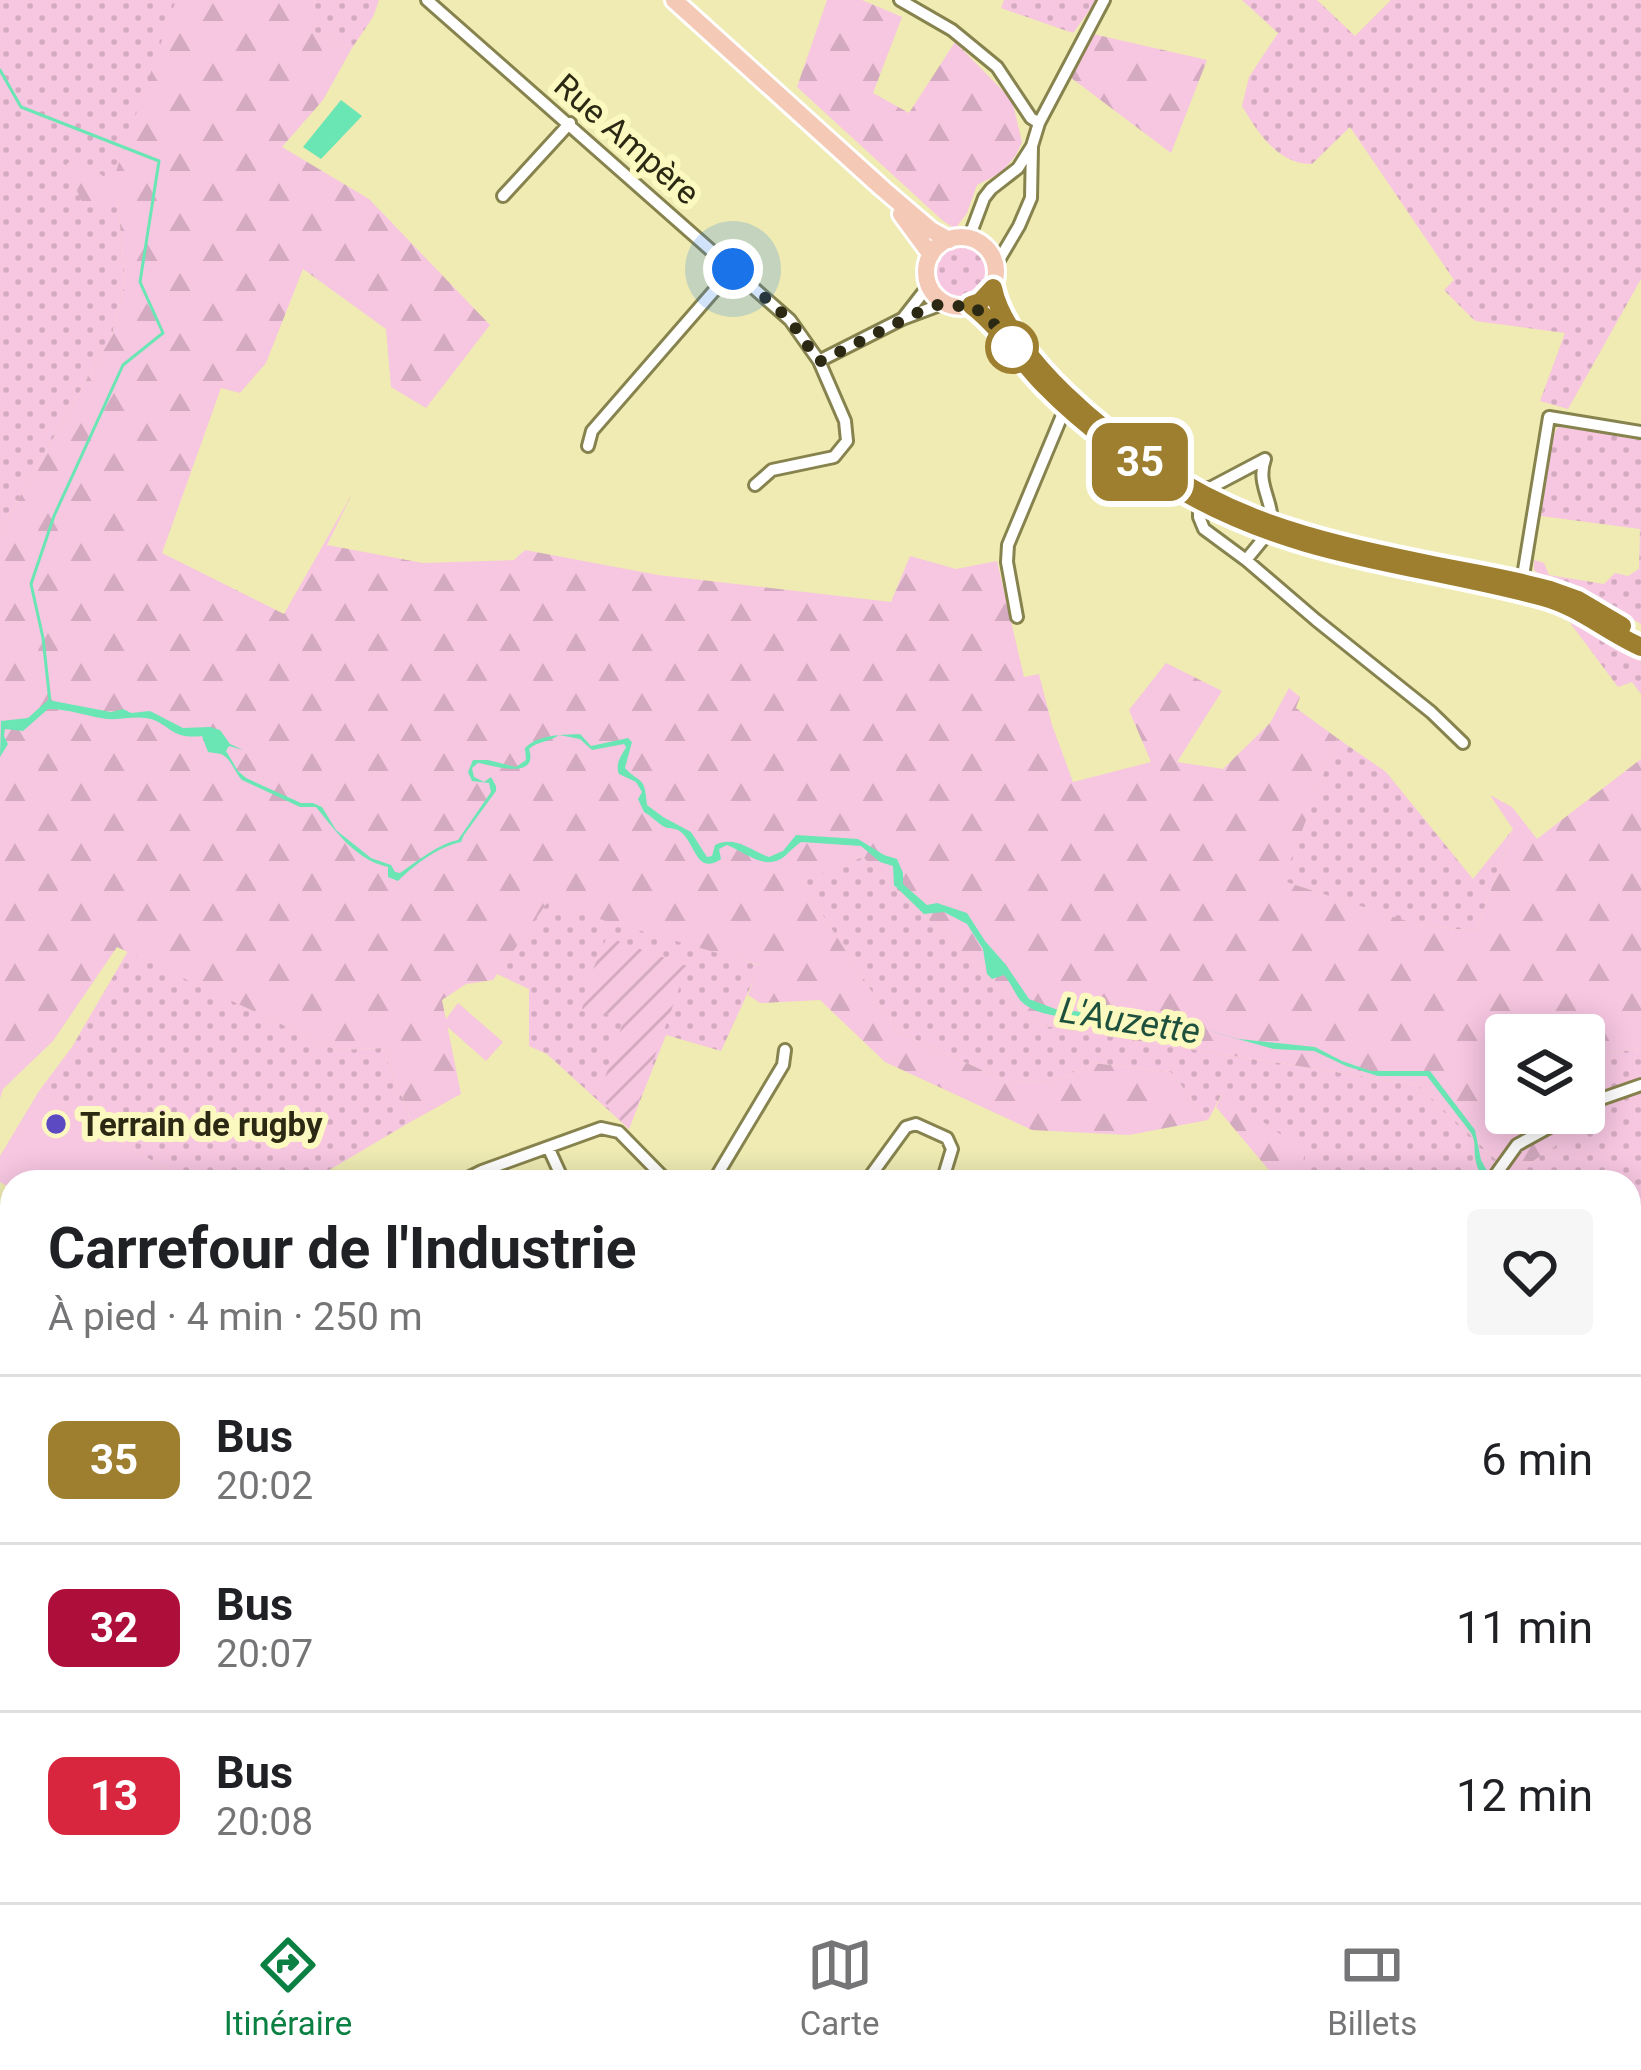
<!DOCTYPE html>
<html lang="fr">
<head>
<meta charset="utf-8">
<style>
	:root { --surface:#fff; --page:#f6f6f6; --text:#202124; --muted:#757577; --line:#e0e0e0; --accent:#0b8043 }
	body { margin:0; font-family:Roboto,sans-serif; background:var(--page); color:var(--text); height:100vh; display:flex; flex-direction:column; font-size:45px; white-space:nowrap }
	* { box-sizing:border-box; margin:0 }
	p { font-size:39px; color:var(--muted) }
	.icon { flex:none; width:66px; height:66px; fill:none; stroke:currentColor; stroke-width:2; stroke-linecap:round; stroke-linejoin:round }
	.map { position:relative; flex:1; overflow:hidden }
	.details { position:absolute; left:0px; top:1170px; width:1641px; height:732px; display:flex; flex-direction:column; background:var(--surface); border-radius:36px 36px 0 0; box-shadow:0 6px 30px #0003 }
	.details>* { flex:none }
	.badge { padding:0 24px; border-radius:18px; font-size:42px; line-height:78px }
	.controls { position:absolute; left:1485px; top:1014px; display:grid; gap:24px }
	.controls a { display:grid; place-items:center; width:120px; height:120px; border-radius:12px; background:var(--surface); box-shadow:0 6px 30px #0003; font-size:60px }
	.you { position:absolute; width:60px; height:60px; margin:-30px; border:9px solid #fff; border-radius:50%; background:#1a73e8; box-shadow:0 0 0 18px #1a73e833 }
	.map>.badge { position:absolute; translate:-50% -50%; box-shadow:0 0 0 6px #fff }
	.round { display:grid; place-items:center; flex:none; width:126px; height:126px; border-radius:12px; background:var(--page) }
	.summary { display:flex; align-items:center; justify-content:space-between; height:204px; padding:0 48px }
	h1 { font-size:57px; font-weight:700; line-height:90px }
	ul { padding:0; list-style:none }
	li { display:flex; align-items:center; gap:36px; height:168px; padding:0 48px; border-top:3px solid var(--line) }
	li div { flex:1 }
	li b { display:block; font-size:45px }
	li em { font-style:normal }
	li .badge { min-width:132px; font-weight:700; text-align:center }
	.tabs { display:flex; justify-content:space-around; align-items:center; height:168px; border-top:3px solid var(--line); background:var(--surface); font-size:33px; color:var(--muted) }
	.tabs a { display:grid; justify-items:center; gap:6px }
	.tabs .current { color:var(--accent) }
	.map>svg:first-child { display:block }
</style>
</head>
<body>
<div class="map">
<svg width="1641" height="1902" viewBox="0 0 1641 1902">
	<defs>
		<pattern id="grass-dots" width="8" height="8" patternUnits="userSpaceOnUse" patternTransform="scale(3)"><rect width="8" height="8" fill="#f7c6e1"/><path d="M2 2h.1M6 6h.1" fill="none" stroke="#d4aac0" stroke-width="1.8" stroke-linecap="round"/></pattern>
		<pattern id="forest-firs" width="22" height="20" patternUnits="userSpaceOnUse" patternTransform="scale(3)"><rect width="22" height="20" fill="#f7c6e1"/><path d="M5 1l3.5 6h-7zM16 11l3.5 6h-7z" fill="#d4aac0"/></pattern>
		<pattern id="garden-furrows" width="10" height="10" patternUnits="userSpaceOnUse" patternTransform="scale(3)"><rect width="10" height="10" fill="#f7c6e1"/><path d="M-1 1l2-2M0 10L10 0M9 11l2-2" fill="none" stroke="#d4aac0"/></pattern>
	</defs>
	<rect width="100%" height="100%" fill="#efebb3"/>
	<path fill="url(#grass-dots)" d="M 0,0 L 178,0 L 118,200 L 125,282 L 112,335 L 0,532 Z
		M 316,0 L 379,0 L 373,17 L 352,48 L 307,30 Z
		M 1004,0 L 1097,0 L 1073,33 L 1001,8 Z
		M 1242,0 L 1317,0 L 1355,36 L 1391,0 L 1641,0 L 1641,279 L 1568,409 L 1540,401 L 1565,333 L 1475,321 L 1444,290 L 1454,280 L 1350,127 L 1312,164 C 1278,164 1258,133 1242,106 L 1249,77 L 1278,33 Z
		M935 273a27 27 0 1 1 54 0a27 27 0 1 1-54 0Z
		M 1568,425 L 1641,436 L 1641,624 L 1588,594 L 1546,579 L 1534,570 L 1534,560 L 1544,563 L 1549,575 L 1604,584 L 1615,573 L 1628,576 L 1639,569 L 1640,529 L 1541,516 L 1552,438 L 1558,427 Z
		M 1579,617 L 1641,649 L 1641,694 L 1632,682 L 1618,687 L 1568,620 Z
		M 1337,738 L 1386,772 L 1473,879 L 1513,829 L 1476,931 L 1418,925 L 1282,881 Z
		M 863,857 L 1039,1025 L 1418,1085 L 1512,1175 L 1610,1109 L 1584,1085 L 1584,1056 L 1641,1049 L 1641,1199 L 1629,1204 L 1629,1182 L 1306,1182 L 1222,1094 L 1208,1120 L 1171,1072 L 1093,1063 L 1055,1081 L 1008,1082 L 897,1031 L 800,880 Z
		M 551,896 L 760,966 L 721,1051 L 666,1035 L 629,1129 L 547,1054 L 529,1046 L 529,989 L 497,974 Z
		M 128,951 L 336,1050 L 382,1048 L 412,1121 L 309,1182 L 187,1182 L 39,1091 L 72,1047 Z
		M 1506,1066 L 1506,1113 L 1538,1113 L 1505,1133 L 1484,1069 Z
		M 0,1307 L 12,1318 L 12,1402 L 0,1419 Z
		M 12,1657 L 12,1745 L 0,1755 L 0,1689 Z"/>
	<path fill="url(#forest-firs)" d="M 176,0 L 316,0 L 308,30 L 352,48 L 323,100 L 282,147 L 369,199 L 490,325 L 426,408 L 391,387 L 386,329 L 303,269 L 266,363 L 240,393 L 221,388 L 162,553 L 284,614 L 352,494 L 327,545 L 423,563 L 514,560 L 525,550 L 658,575 L 891,602 L 910,556 L 956,569 L 997,561 L 1024,677 L 1039,674 L 1052,725 L 1073,782 L 1151,762 L 1129,710 L 1166,663 L 1222,691 L 1177,762 L 1223,769 L 1270,723 L 1289,688 L 1300,697 L 1296,708 L 1337,738 L 1283,881 L 1419,925 L 1476,931 L 1513,829 L 1490,795 L 1512,807 L 1537,839 L 1641,759 L 1641,1049 L 1584,1056 L 1584,1035 L 1506,1035 L 1506,1066 L 1485,1070 L 1505,1133 L 1538,1113 L 1584,1113 L 1584,1084 L 1611,1109 L 1512,1175 L 1418,1085 L 1039,1025 L 863,857 L 801,881 L 897,1031 L 1008,1082 L 1055,1081 L 1093,1063 L 1171,1072 L 1208,1120 L 1129,1135 L 1032,1130 L 885,1062 L 820,1000 L 760,1003 L 748,995 L 759,965 L 565,909 L 551,897 L 493,980 L 466,984 L 442,1000 L 461,1094 L 412,1121 L 382,1048 L 336,1050 L 117,947 L 53,1041 L 3,1089 L 0,1099 L 0,532 L 112,335 L 125,282 L 118,201 L 82,202 L 66,165 L 76,155 L 112,183 Z
		M 827,0 L 862,0 L 902,17 L 873,93 L 909,113 L 955,42 L 1012,100 L 1022,142 L 1016,155 L 1001,173 L 977,185 L 967,213 L 955,229 L 942,220 L 797,87 Z
		M 1093,34 L 1207,60 L 1171,153 L 1070,77 Z
		M 1223,1093 L 1305,1152 L 1300,1177 L 1306,1182 L 1279,1182 L 1216,1107 Z
		M 1641,1199 L 1641,1308 L 1629,1314 L 1629,1204 Z"/>
	<path fill="url(#garden-furrows)" d="M 607,937 L 687,966 L 629,1129 L 599,1096 L 624,1019 L 582,1009 L 587,983 Z"/>
	<path fill="#f7c6e1" d="M 458,1003 L 503,1042 L 486,1061 L 443,1023 Z
		M 39,1091 L 187,1182 L 12,1182 L 12,1189 L 0,1182 L 0,1156 Z"/>
	<path fill="#6ae5b4" d="M 341,100 L 362,116 L 321,159 L 303,147 Z
		M 48,700 L 111,712 L 123,709 L 131,713 L 150,711 L 183,728 L 210,727 L 220,730 L 230,744 L 243,750 L 229,746 L 226,751 L 238,771 L 246,778 L 301,803 L 313,803 L 322,807 L 336,830 L 371,858 L 391,865 L 395,872 L 400,873 C 418,861 438,844 458,840 L 491,792 L 489,783 L 472,781 L 468,772 L 473,760 L 488,760 L 516,767 L 526,760 L 525,748 C 539,734 562,735 580,734 L 591,746 L 628,738 L 632,742 L 625,768 C 642,786 644,774 647,805 L 663,817 L 691,832 L 707,857 L 712,856 L 715,845 C 735,835 751,851 769,857 L 783,851 L 796,835 L 858,839 L 884,855 L 897,859 L 903,873 L 903,884 L 927,905 L 937,903 L 967,913 L 985,941 L 1006,965 L 1029,999 L 1058,1010 L 1085,1012 L 1112,1007 L 1130,1010 C 1143,1023 1169,1023 1188,1024 L 1188,1028 L 1183,1031 L 1142,1026 L 1126,1015 C 1098,1018 1040,1023 1020,1000 C 1014,992 1011,983 1004,975 L 992,979 L 987,974 L 983,949 L 967,924 L 944,912 L 924,914 L 894,885 L 893,866 L 880,862 L 861,846 L 801,842 C 795,846 790,851 785,856 C 766,872 747,853 727,845 L 719,849 L 721,859 C 695,877 696,840 678,830 C 671,827 667,830 660,824 C 654,820 650,815 644,812 L 638,799 L 642,792 L 636,782 L 619,774 C 615,763 621,757 626,747 L 624,744 L 592,750 L 580,739 L 559,735 C 550,742 537,741 529,749 C 539,780 495,766 478,763 L 472,768 L 474,777 L 484,782 L 491,777 L 496,786 L 496,791 L 464,835 L 461,842 C 438,847 415,864 398,881 L 388,877 L 388,867 C 354,859 337,832 316,807 L 300,807 L 242,780 C 235,773 231,758 221,754 C 217,753 212,753 208,752 L 202,736 C 169,740 170,722 146,718 C 133,716 119,720 107,719 C 86,716 69,709 48,709 L 23,731 L 5,729 L 4,736 L 8,744 L 0,757 L 1,721 L 28,718 Z
		M 1195,1027 L 1239,1039 L 1315,1047 L 1342,1061 L 1371,1071 L 1430,1071 L 1475,1130 L 1481,1160 L 1493,1182 L 1486,1182 C 1482,1176 1477,1169 1476,1162 C 1473,1151 1477,1143 1471,1133 L 1427,1076 L 1378,1076 L 1346,1066 L 1314,1051 L 1274,1049 Z"/>
	<g fill="none" stroke-linecap="round" stroke-linejoin="round">
		<path stroke="#6ae5b4" stroke-width="3" d="M 0,70 L 21,107 L 159,161 L 140,282 L 163,333 L 123,365 L 54,516 L 31,584 L 43,638 L 50,702"/>
		<g stroke="#87834e" stroke-width="16">
			<path id="street" d="M 427,0 L 790,320 L 819,361 L 902,319 L 945,303
				M 900,0 L 952,30 L 997,67 L 1031,118 L 1039,123
				M 503,196 L 570,123
				M 969,238 L 984,198 L 991,189 L 1018,168 L 1032,146 L 1039,123 L 1104,0
				M 996,265 L 1019,226 L 1031,198 L 1032,146
				M 904,317 L 929,285
				M 588,446 L 592,431 L 733,269
				M 1265,459 C 1256,484 1273,500 1272,524
				M 755,485 L 772,470 L 834,457 L 847,441 L 845,421 L 819,361
				M 1192,488 L 1210,488 L 1265,459
				M 1199,500 L 1199,517 L 1204,529 L 1246,560 L 1316,620 L 1431,712 L 1463,743
				M 1246,560 L 1269,532
				M 1522,582 L 1549,417 L 1641,432
				M 1017,617 L 1007,562 L 1008,545 L 1066,406
				M 1584,1108 L 1598,1100 L 1641,1085
				M 548,1147 L 564,1182
				M 1494,1177 L 1517,1145 L 1575,1113
				M 460,1182 L 482,1171 L 601,1128 L 619,1132 L 668,1182
				M 713,1182 L 783,1065 L 785,1050
				M 866,1182 L 906,1127 L 916,1124 L 947,1138 L 952,1149 L 942,1182
				M 1629,1394 L 1641,1388
				M 1629,1481 L 1641,1481
				M 1629,1715 L 1639,1702 L 1641,1703
				M 1629,1757 L 1641,1765
				M 619,1890 L 630,1902
				M 1142,1890 L 1161,1902
				M 1327,1890 L 1348,1902
				M 1592,1890 L 1614,1902
				M 50,1902 L 58,1890
				M 907,1902 L 924,1890
				M 1371,1902 L 1376,1890
				M 1429,1902 L 1433,1890
				M 1514,1902 L 1520,1890"/>
		</g>
		<g stroke="#87834e" stroke-width="21">
			<path id="secondary" d="M 0,1769 L 12,1760
				M 321,1890 L 331,1902"/>
		</g>
		<g stroke="#fff" stroke-width="22">
			<path id="primary" d="M 674,0 L 883,189 L 931,230 L 949,240
				M 901,214 L 931,255
				M926 272a35 35 0 1 1 70 0a35 35 0 1 1-70 0Z
				M 993,288 L 1001,313 L 1020,340
				M 971,306 C 1002,327 1019,360 1045,386 C 1088,429 1147,472 1200,501 C 1308,559 1427,566 1543,597 C 1580,607 1607,631 1641,647"/>
		</g>
		<use href="#street" stroke="#fff" stroke-width="10"/>
		<use href="#secondary" stroke="#f9e4db" stroke-width="15"/>
		<use href="#primary" stroke="#f4c9b6" stroke-width="16"/>
	</g>
	<g fill="none" stroke-linecap="round" stroke-linejoin="round">
		<g stroke="#fff" stroke-width="27">
			<path id="line" d="M 1622,626 L 1578,600 L 1550,590 C 1512,579 1472,573 1433,565 C 1374,553 1312,540 1255,518 C 1185,491 1118,445 1064,393 C 1038,368 1000,324 993,288 L 980,302 L 971,305 C 1001,328 1019,360 1045,386 C 1083,425 1137,465 1184,492 C 1301,559 1417,563 1543,597 C 1580,607 1607,632 1641,647"/>
		</g>
		<use href="#line" stroke="#9e7f30" stroke-width="18"/>
		<path stroke="#2b2913" stroke-width="12" stroke-dasharray="0 21.6" d="M 733,269 L 790,320 L 819,362 L 927,308 L 945,303 L 963,307 L 971,305 L 990,319 L 1012,347"/>
	</g>
	<circle fill="#fff" stroke="#9e7f30" stroke-width="6" cx="1012" cy="347" r="24"/>
	<circle fill="#5c4ac3" stroke="#fcf9c0" stroke-width="4.5" cx="56" cy="1124" r="12"/>
	<g text-anchor="middle" dominant-baseline="central" stroke-width="12" stroke-linejoin="round" paint-order="stroke">
		<g font-size="33" fill="#2b2913" stroke="#fcf9c0">
			<text transform="translate(627 139) rotate(41)">Rue Ampère</text>
		</g>
		<g font-size="33" font-weight="bold" fill="#2b2913" stroke="#fcf9c0" text-anchor="start">
			<text x="80" y="1124">Terrain de rugby</text>
		</g>
		<g font-size="36" font-style="italic" fill="#1e513d" stroke="#fcf9c0">
			<text transform="translate(1130 1021) rotate(9)">L'Auzette</text>
		</g>
	</g>
</svg>
<div class="controls">
<a><svg class="icon" aria-label="layers" viewBox="0 0 24 24"><path d="M12 4l9 5-9 5-9-5zM3 14l9 5 9-5"/></svg></a>
</div>
<div class="you" style="left:733px;top:269px"></div>
<b class="badge" style="left:1140px;top:462px;background:#9e7f30;color:#fff">35</b>
<section class="details">
<div class="summary"><div><h1>Carrefour de l'Industrie</h1><p>À pied · 4 min · 250 m</p></div><a class="round"><svg class="icon" aria-label="heart" viewBox="0 0 24 24"><path d="M12 20l-8-8c-3-5 5-10 8-4 3-6 11-1 8 4z"/></svg></a></div>
<ul>
<li><span class="badge" style="background:#9e7f30;color:#fff">35</span><div><b>Bus</b><p>20:02</p></div><em>6 min</em></li>
<li><span class="badge" style="background:#ad0e3a;color:#fff">32</span><div><b>Bus</b><p>20:07</p></div><em>11 min</em></li>
<li><span class="badge" style="background:#d7263d;color:#fff">13</span><div><b>Bus</b><p>20:08</p></div><em>12 min</em></li>
</ul>
</section>
</div>
<nav class="tabs">
<a class="current"><svg class="icon" aria-label="directions" viewBox="0 0 24 24"><path d="M12 3l9 9-9 9-9-9zM9 14v-3h6M13 9l2 2-2 2"/></svg>Itinéraire</a>
<a><svg class="icon" aria-label="map" viewBox="0 0 24 24"><path d="M3 6l6-2 6 2 6-2v14l-6 2-6-2-6 2zM9 4v14M15 6v14"/></svg>Carte</a>
<a><svg class="icon" aria-label="tickets" viewBox="0 0 24 24"><path d="M3 7h18v10H3zM15 7v10"/></svg>Billets</a>
</nav>
</body>
</html>
